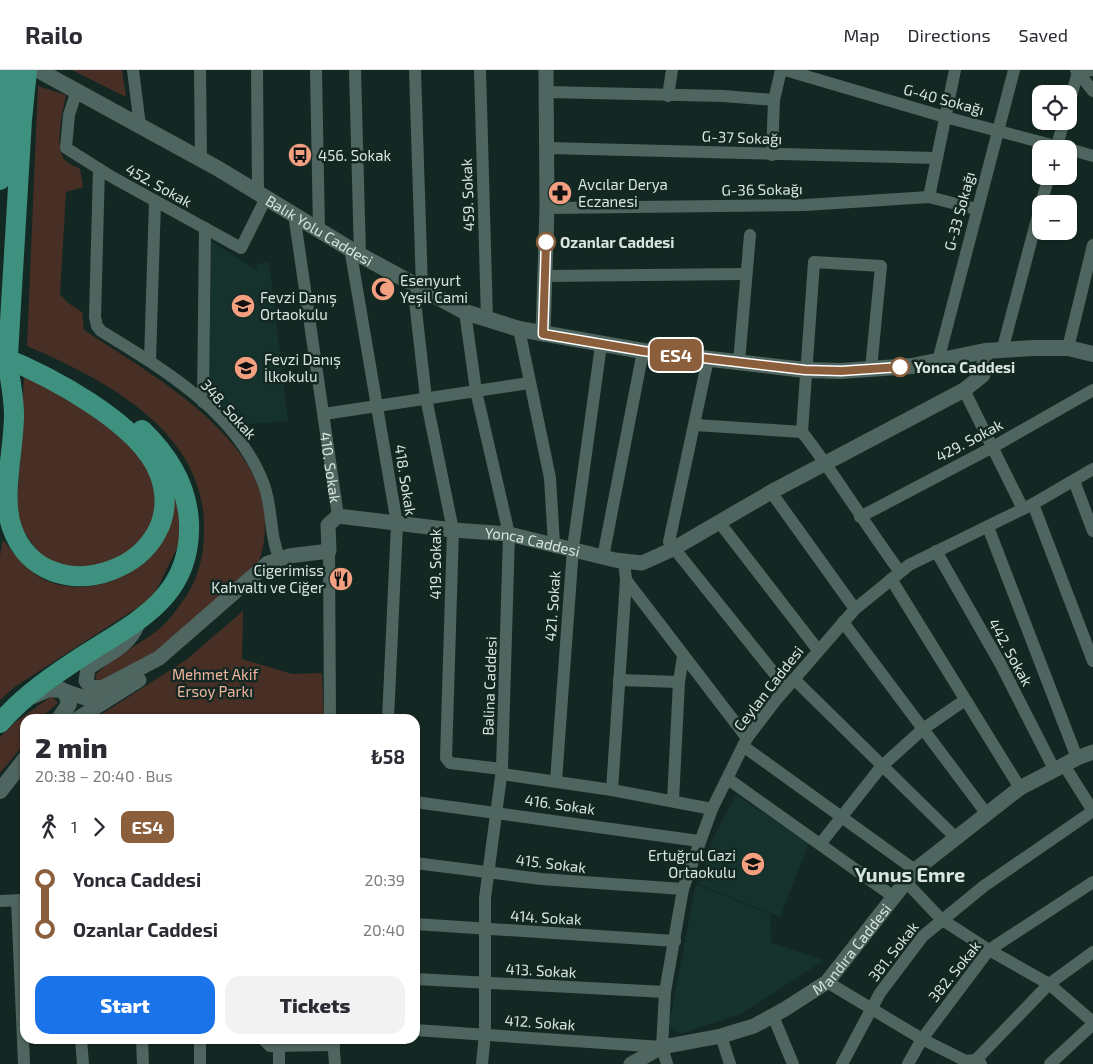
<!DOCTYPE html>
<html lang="en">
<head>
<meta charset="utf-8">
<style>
	:root { --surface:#fff; --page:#f2f2f3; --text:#2b2b33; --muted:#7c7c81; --line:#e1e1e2; --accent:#1a73e8 }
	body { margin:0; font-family:"Exo 2",sans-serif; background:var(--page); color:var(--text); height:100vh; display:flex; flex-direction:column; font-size:19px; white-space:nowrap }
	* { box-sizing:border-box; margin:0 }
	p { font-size:16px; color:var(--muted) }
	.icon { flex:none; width:28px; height:28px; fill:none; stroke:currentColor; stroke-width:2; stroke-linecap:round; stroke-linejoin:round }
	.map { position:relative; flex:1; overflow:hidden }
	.panel { position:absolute; left:20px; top:644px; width:400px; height:330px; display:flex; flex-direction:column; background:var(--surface); border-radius:15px; box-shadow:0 1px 4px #0004 }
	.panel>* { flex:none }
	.badge { padding:0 10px; border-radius:8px; font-size:18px; line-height:32px }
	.tools { position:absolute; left:1032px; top:15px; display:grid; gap:10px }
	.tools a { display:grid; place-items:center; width:45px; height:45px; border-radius:10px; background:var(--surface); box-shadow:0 1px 4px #0004; font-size:25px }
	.map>.badge { position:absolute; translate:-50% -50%; box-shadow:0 0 0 2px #fff }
	.legs { display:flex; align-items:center; gap:8px; height:55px; padding:0 15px; font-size:16px }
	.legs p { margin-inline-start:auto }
	.summary { display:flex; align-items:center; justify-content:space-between; height:85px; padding:0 15px }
	h1 { font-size:28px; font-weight:800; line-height:38px }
	.button { display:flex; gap:10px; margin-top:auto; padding:10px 15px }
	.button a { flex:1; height:58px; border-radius:15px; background:var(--accent); color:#fff; font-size:20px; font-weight:800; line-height:58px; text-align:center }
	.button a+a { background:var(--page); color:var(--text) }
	ul { padding:0 15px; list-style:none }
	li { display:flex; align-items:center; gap:18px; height:50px; font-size:19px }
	li i { display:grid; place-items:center; width:8px; height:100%; margin:0 6px; background:currentColor }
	li i::after { content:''; width:12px; height:12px; margin:-6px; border:4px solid; border-radius:50%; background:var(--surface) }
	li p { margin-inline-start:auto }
	li:first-child i { background:linear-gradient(#0000 50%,currentColor 0) }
	li:last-child i { background:linear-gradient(currentColor 50%,#0000 0) }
	header { display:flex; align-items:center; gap:30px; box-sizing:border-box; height:70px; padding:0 25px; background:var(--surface); border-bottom:1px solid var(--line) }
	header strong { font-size:24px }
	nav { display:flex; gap:28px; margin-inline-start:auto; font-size:18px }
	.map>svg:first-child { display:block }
</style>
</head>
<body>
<header>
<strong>Railo</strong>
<nav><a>Map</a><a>Directions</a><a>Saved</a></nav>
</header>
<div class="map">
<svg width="1093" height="994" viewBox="0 0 1093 994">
	<rect width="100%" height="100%" fill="#142823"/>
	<path fill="#15332c" d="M 211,171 L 258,201 L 257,194 L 269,192 L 288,351 L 237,355 L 209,323 Z
		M 736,725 L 809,773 L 780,847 L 699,814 L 712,770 Z
		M 698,815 L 770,844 L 771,873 L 824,890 L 743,943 L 680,964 L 669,955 L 695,818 Z"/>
	<path fill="#482f25" d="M 72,0 L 122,0 L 126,27 Z
		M 38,16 L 66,25 C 63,40 53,80 66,91 C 69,95 76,96 80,99 L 83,117 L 66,122 L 60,224 L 68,233 L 82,242 L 84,260 C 148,303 270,368 265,458 C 264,472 263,486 255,498 C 219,529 143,607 97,611 L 95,605 C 112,588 135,577 154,563 C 164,556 173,545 180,535 C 197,513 204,489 204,461 C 207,362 106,310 27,276 Z
		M 24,306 L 64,326 L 104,351 L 147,394 L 157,421 L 154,452 L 139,475 L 108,495 L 70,497 L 48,490 L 37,481 L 20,455 L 17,440 Z
		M 169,417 L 178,421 L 181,478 L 177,478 L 155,523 L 143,534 L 16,616 L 0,630 L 0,486 L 3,470 C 14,483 25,499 41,508 C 75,527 125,514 150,486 C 153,483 158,478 160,474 C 166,460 166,433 169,417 Z
		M 243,541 L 242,589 L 292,604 L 322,603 L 324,649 L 94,649 L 186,590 Z
		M 52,626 L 58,633 L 39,649 L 25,649 L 25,673 L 0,703 L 0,667 L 17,651 Z"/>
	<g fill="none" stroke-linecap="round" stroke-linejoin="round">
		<g stroke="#4f655f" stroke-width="12">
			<path d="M 133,0 L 140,56"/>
			<path d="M 200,0 L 201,90"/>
			<path d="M 257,0 L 258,123"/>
			<path d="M 316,0 L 319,160"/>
			<path d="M 355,0 L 360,185"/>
			<path d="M 415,0 L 422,218"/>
			<path d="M 480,0 L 487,249"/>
			<path d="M 785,0 L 945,47 L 1067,79"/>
			<path d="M 1076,0 L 1093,21"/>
			<path d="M 77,20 L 69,45 L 66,78 L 112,107 L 241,178 L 266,128"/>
			<path d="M 547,22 L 723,26 L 774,30"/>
			<path d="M 668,26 L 672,0"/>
			<path d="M 1069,34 L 1078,2 L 1093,0"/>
			<path d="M 548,78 L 936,88"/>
			<path d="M 1056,79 L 1064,51"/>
			<path d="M 1069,79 L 1093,86"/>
			<path d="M 772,85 L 774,30 L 781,0"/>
			<path d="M 99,99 L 95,247 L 97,256 L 101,261 C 163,299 237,342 264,415 C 273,439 269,466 280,489"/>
			<path d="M 929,127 L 955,0"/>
			<path d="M 1041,134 L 1049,106"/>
			<path d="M 547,138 L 805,135 L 929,127 L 976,139"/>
			<path id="s1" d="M 294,144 L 338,446"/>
			<path d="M 350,178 L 397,454 L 388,649"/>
			<path d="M 545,206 L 746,204"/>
			<path d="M 413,214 L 426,328 L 453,460 L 446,688 L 450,693 L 502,699"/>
			<path d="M 465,242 L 476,321 L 509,464 L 502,699 L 485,828 L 485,964 L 482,994"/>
			<path d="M 519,259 L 550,408 L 554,474"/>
			<path d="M 1068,278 L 1093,175"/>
			<path d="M 1002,281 L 1041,134"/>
			<path d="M 708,289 L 669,472 L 786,618"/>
			<path d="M 150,291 L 155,131"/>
			<path d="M 938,291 L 1014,0"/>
			<path d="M 739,292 L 750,165"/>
			<path d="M 871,299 L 881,196 L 814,192 L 802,362 C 837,407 866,456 900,502"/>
			<path d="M 964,320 L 1023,439"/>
			<path d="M 203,332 L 205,158"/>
			<path d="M 324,344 L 529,313"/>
			<path d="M 695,355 L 802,362"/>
			<path d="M 1074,411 L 1093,461"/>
			<path d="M 771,422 L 855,539"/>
			<path d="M 1033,434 L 1093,591"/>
			<path d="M 860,447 L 993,377 L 1093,320"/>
			<path d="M 719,452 L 818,580"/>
			<path d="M 988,457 L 1077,688"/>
			<path d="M 329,481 L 330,649"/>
			<path d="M 936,481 L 1000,593 L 1054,699"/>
			<path d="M 603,487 L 643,281"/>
			<path d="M 891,509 L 1020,718"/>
			<path d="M 626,510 L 747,668"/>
			<path d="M 843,552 L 986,743"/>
			<path d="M 794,609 L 955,767"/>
			<path d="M 619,610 L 679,612"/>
			<path d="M 743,676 L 915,800"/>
			<path d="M 1064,695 L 1093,741"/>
			<path d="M 502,704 L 612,720 L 712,739"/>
			<path d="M 728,709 L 894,827"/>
			<path d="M 556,711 L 573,478 L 601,275"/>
			<path d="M 612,720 L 626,510 L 624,491"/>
			<path d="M 673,731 L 679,612 L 683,586"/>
			<path d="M 415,732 L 699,771"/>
			<path d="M 821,773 L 881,697 L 923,659 L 965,630"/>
			<path d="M 415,793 L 541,809 L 683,819"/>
			<path d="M 906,812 L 941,849 L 989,880 L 1049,914 L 1093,952"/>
			<path d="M 17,830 L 24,994"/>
			<path d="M 0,831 L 25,830"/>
			<path d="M 415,854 L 675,871"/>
			<path d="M 415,909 L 665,922"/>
			<path d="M 827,912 L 922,969 L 966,991 L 974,990 L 981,994"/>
			<path d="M 773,946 L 793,994"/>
			<path d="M 415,960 L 662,977"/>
			<path d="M 721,966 L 730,994"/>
			<path d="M 81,969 L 83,994"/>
			<path d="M 142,969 L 143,994"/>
			<path d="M 200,969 L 200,994"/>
			<path d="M 263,969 L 270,976 L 334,975"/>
			<path d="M 333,969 L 335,994"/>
			<path d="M 279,994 L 279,976"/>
			<path d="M 667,994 L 662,977 L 665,922 L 683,819 L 712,739 L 747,668 L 776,630 L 855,539 L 909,495 L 1033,434 L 1093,399"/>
			<path d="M 842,994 L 880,923 L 923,866 L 984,816 L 1093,741"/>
			<path d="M 908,994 L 922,969 L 989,880 L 1093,812"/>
			<path d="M 972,994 L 1049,914 L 1093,882"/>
			<path d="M 1050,994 L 1093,954"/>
		</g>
		<g stroke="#4f655f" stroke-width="15">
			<path d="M 543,264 L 547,138 L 546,0"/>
			<path id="s2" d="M 138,553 C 129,577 108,584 88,598 L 86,611 L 91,617 L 102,618 L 159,588 L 268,493 L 289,486 L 329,481 L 328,455 L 338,446 L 453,460 L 509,464 L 615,490 L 642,493 L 673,479 L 771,422 L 964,320 L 983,305 L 985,281"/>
			<path d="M 62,620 L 88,629 L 108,625"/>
			<path d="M 77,649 L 139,610"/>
			<path id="s3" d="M 631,994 L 662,977 L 721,966 L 754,956 L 785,939 L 827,912 L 915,800 L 1020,718 L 1077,688 L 1093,682"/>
		</g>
		<g stroke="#4f655f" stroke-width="16">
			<path id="s4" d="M 38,0 L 217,98 L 360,185 L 465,242 L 519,259 L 643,281 L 805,300 L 841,301 L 912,296 L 985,281 L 1034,278 L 1068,278 L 1093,284"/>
			<path d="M 33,626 L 49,619 L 62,620 L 67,626 L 69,634 L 59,649"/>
			<path d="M 0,721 L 25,689"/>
		</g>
		<path stroke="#3f917f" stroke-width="20" d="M 0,110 L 9,0
			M 0,286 C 48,305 140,353 159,403 C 195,496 45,551 12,458 C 1,427 14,379 14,345 C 14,329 11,313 8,296
			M 7,302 L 22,50 L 27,0
			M 0,653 C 24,625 55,604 86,584 C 139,550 192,526 189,452 C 187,414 168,385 142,360"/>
	</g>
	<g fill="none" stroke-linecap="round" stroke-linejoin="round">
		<g stroke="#fff" stroke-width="11">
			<path id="line-1" d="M 546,172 L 543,264 L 643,281 L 805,300 L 841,301 L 900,297"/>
		</g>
		<use href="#line-1" stroke="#8b5e3c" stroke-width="8"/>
	</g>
	<defs>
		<g id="bus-disc" transform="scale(1.25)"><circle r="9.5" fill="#f2a080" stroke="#142823"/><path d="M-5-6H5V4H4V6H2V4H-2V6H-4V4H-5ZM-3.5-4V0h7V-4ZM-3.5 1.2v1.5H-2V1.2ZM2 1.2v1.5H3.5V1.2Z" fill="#111"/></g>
		<g id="pharmacy-disc" transform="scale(1.25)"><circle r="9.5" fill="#f2a080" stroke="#142823"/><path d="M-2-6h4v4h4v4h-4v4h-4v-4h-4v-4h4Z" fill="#111"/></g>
		<g id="mosque-disc" transform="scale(1.25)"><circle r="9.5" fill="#f2a080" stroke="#142823"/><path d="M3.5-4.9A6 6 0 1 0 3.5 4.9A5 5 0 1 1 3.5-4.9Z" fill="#111"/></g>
		<g id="school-disc" transform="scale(1.25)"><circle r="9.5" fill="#f2a080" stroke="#142823"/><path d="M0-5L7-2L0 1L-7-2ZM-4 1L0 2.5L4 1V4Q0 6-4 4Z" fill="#111"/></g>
		<g id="restaurant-disc" transform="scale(1.25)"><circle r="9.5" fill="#f2a080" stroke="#142823"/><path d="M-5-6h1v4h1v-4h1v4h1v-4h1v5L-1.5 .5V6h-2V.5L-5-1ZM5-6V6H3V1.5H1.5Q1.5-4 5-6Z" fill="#111"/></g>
	</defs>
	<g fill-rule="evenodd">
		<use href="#bus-disc" x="300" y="85"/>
		<use href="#pharmacy-disc" x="560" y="123"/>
		<use href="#mosque-disc" x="383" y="219"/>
		<use href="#school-disc" x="243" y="236"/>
		<use href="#school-disc" x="246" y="298"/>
		<use href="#restaurant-disc" x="341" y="509"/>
		<use href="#school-disc" x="753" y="794"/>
	</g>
	<g fill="#fff" stroke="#8b5e3c" stroke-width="2.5">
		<circle cx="546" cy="172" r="9"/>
		<circle cx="900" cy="297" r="9"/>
	</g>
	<g text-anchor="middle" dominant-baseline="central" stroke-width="5" stroke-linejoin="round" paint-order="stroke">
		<g font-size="15" fill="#d8e4e0" stroke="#142823">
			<text transform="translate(944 29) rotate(15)">G-40 Sokağı</text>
			<text transform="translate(742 67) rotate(2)">G-37 Sokağı</text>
			<text transform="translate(159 115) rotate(29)">452. Sokak</text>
			<text transform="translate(762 119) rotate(-1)">G-36 Sokağı</text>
			<text transform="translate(467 125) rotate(-92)">459. Sokak</text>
			<text transform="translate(959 141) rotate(-75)">G-33 Sokağı</text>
			<text stroke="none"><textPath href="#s4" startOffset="324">Balık Yolu Caddesi</textPath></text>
			<text transform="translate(229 339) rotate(48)">348. Sokak</text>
			<text transform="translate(969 370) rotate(-28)">429. Sokak</text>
			<text stroke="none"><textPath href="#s1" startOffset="256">410. Sokak</textPath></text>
			<text transform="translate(406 410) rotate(81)">418. Sokak</text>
			<text stroke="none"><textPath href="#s2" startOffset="608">Yonca Caddesi</textPath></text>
			<text transform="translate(435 494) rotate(-90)">419. Sokak</text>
			<text transform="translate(552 536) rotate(-86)">421. Sokak</text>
			<text transform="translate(1011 582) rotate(61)">442. Sokak</text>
			<text transform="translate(489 616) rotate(-88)">Balina Caddesi</text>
			<text transform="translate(768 618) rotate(-52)">Ceylan Caddesi</text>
			<text transform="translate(560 734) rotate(8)">416. Sokak</text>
			<text transform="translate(551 793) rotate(7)">415. Sokak</text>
			<text transform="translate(546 847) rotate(3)">414. Sokak</text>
			<text stroke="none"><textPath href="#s3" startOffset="256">Mandıra Caddesi</textPath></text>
			<text transform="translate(893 881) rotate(-52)">381. Sokak</text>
			<text transform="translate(541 900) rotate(3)">413. Sokak</text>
			<text transform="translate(954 901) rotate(-51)">382. Sokak</text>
			<text transform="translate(540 952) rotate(4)">412. Sokak</text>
		</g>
		<g font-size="15" fill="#d8e4e0" stroke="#142823" text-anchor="start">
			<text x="318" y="85">456. Sokak</text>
			<text x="578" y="114">Avcılar Derya<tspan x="578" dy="17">Eczanesi</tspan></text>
			<text x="400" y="210">Esenyurt<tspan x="400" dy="17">Yeşil Cami</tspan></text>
			<text x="260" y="227">Fevzi Danış<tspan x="260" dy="17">Ortaokulu</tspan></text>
			<text x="264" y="289">Fevzi Danış<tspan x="264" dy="17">İlkokulu</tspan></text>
			<text x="324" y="500" text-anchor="end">Cigerimiss<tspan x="324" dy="17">Kahvaltı ve Ciğer</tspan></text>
			<text x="736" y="785" text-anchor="end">Ertuğrul Gazi<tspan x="736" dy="17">Ortaokulu</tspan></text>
		</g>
		<g font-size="15" font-weight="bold" fill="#d8e4e0" stroke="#142823" text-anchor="start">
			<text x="560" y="172">Ozanlar Caddesi</text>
			<text x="914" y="297">Yonca Caddesi</text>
		</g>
		<g font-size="15" fill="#f0b49d" stroke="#142823">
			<text x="215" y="604">Mehmet Akif<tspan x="215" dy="17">Ersoy Parkı</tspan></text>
		</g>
		<g font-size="20" font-weight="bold" fill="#d8e4e0" stroke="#142823">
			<text x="910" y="804">Yunus Emre</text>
		</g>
	</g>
</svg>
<div class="tools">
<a><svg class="icon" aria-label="locate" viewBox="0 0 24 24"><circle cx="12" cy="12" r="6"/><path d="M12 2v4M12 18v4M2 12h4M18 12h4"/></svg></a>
<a>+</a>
<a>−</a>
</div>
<b class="badge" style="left:676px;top:285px;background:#8b5e3c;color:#fff">ES4</b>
<section class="panel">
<div class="summary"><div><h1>2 min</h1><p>20:38 – 20:40 · Bus</p></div><b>₺58</b></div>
<div class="legs"><svg class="icon" aria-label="walk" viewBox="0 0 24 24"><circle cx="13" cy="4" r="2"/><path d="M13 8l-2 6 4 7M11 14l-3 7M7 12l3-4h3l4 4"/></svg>1<svg class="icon" aria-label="forward" viewBox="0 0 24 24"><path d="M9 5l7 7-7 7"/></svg><b class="badge" style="background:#8b5e3c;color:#fff">ES4</b></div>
<ul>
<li><i style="color:#8b5e3c"></i><b>Yonca Caddesi</b><p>20:39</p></li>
<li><i style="color:#8b5e3c"></i><b>Ozanlar Caddesi</b><p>20:40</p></li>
</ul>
<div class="button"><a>Start</a><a>Tickets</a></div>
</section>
</div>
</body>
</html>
